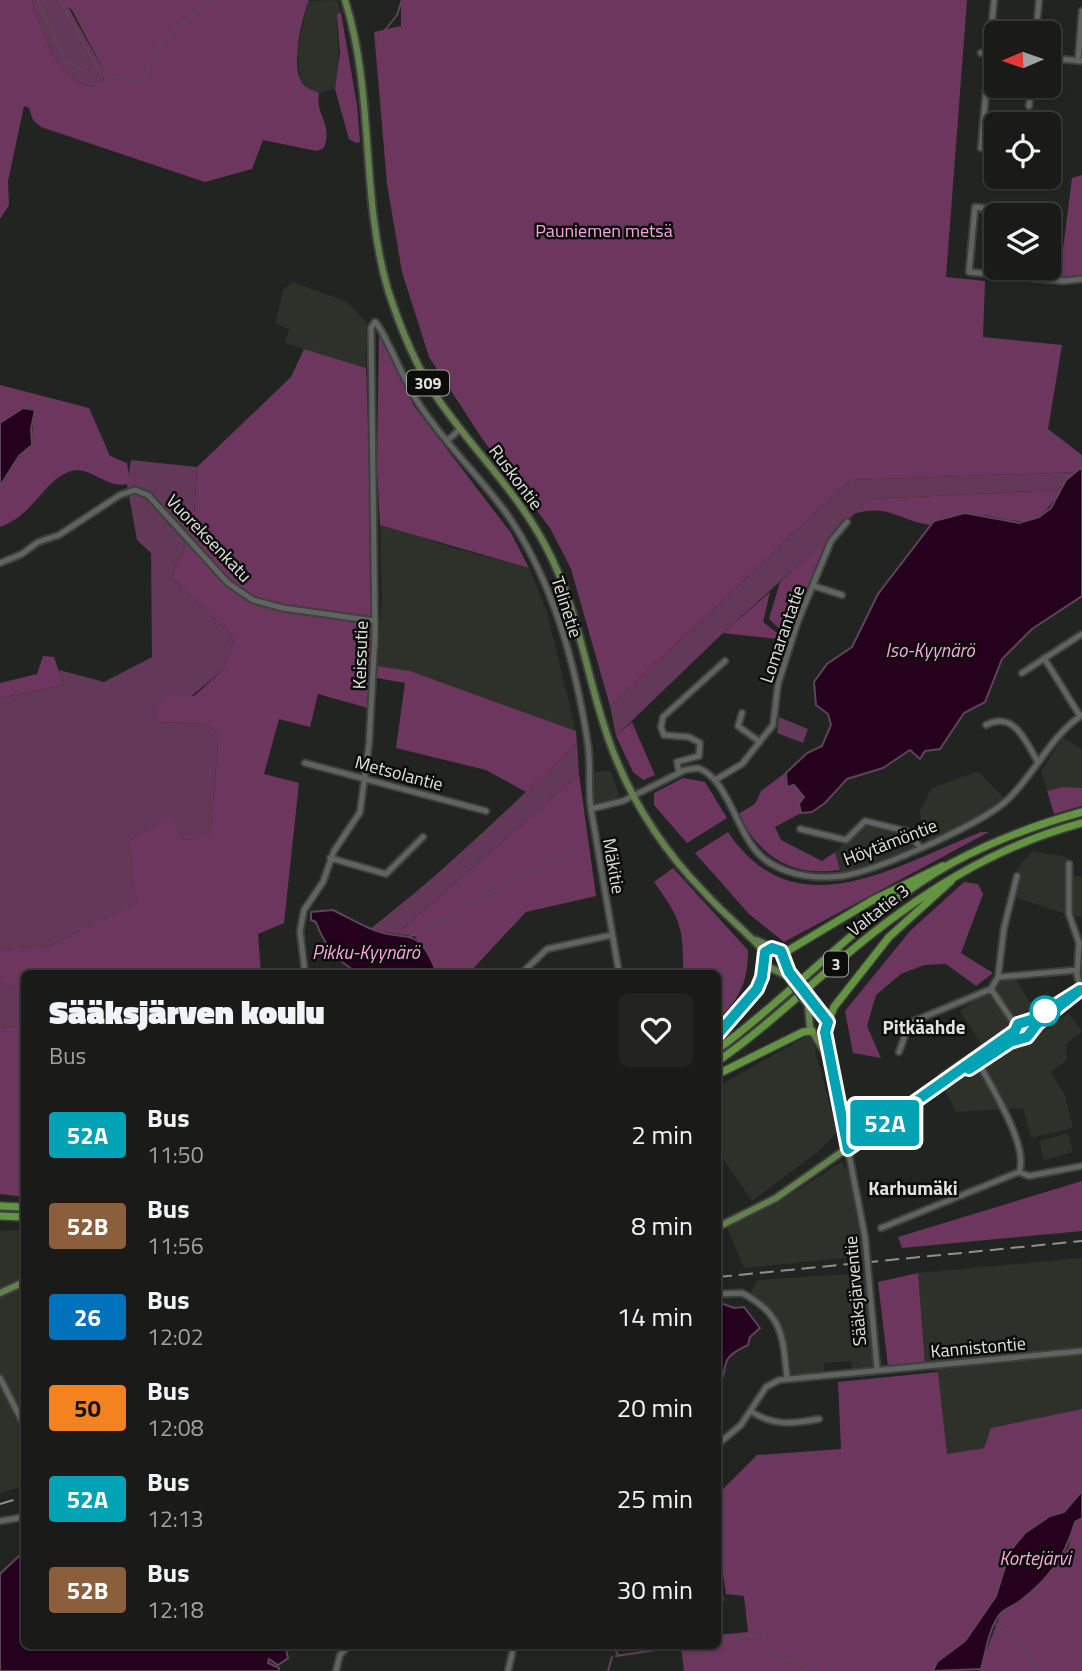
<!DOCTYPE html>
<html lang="en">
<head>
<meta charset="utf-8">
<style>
	:root { --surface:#1a1b19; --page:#232422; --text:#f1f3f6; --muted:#9fa1a2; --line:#383938 }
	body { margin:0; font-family:"Titillium Web",sans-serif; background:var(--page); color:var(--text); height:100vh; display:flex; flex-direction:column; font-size:26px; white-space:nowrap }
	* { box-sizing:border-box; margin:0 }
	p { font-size:23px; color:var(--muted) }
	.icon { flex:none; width:38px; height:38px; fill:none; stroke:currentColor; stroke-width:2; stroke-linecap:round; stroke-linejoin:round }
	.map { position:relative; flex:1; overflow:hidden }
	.panel { position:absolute; left:21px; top:970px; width:700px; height:679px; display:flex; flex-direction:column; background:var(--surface); border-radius:10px; box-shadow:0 2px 5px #0004,0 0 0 2px var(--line) }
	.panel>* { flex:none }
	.badge { padding:0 14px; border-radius:5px; font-size:24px; line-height:46px }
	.needle { width:46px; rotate:268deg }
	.fabs { position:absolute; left:984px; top:21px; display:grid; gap:14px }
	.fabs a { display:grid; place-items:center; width:77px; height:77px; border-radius:10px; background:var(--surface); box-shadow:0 2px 5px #0004,0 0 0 2px var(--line); font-size:35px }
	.map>.badge { position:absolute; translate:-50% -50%; box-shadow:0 0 0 4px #fff }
	.round { display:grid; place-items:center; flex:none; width:74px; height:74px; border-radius:10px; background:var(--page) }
	.summary { display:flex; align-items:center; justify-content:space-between; height:119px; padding:0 28px }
	h1 { font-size:33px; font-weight:800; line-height:52px }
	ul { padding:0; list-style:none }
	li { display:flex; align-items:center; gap:21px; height:91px; padding:0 28px }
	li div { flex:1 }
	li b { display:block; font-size:26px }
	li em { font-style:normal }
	li .badge { min-width:77px; font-weight:700; text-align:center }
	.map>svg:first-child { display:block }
</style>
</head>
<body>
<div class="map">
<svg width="1082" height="1671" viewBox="0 0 1082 1671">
	<rect width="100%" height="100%" fill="#222421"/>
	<path fill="#2d312a" d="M 337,0 L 341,13 L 337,15 L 339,71 L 335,89 L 319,93 L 308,88 L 300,81 L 297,51 L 308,1 Z
		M 292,282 L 348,302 L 366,322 L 366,368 L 285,343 L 289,329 L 275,324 L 283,290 Z
		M 380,523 L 447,546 L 529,568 L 546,609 L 576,731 L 410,671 L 378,666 L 382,596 Z
		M 1063,738 L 1082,749 L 1082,788 L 1062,787 L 1047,791 L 1041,771 Z
		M 611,771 L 620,797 L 597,804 L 592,800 L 592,772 Z
		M 978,771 L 1006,800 L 992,812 L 930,843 L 921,825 L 920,810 L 932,788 Z
		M 865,821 L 901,830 L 920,847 L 842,876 L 835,852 Z
		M 1032,851 L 1067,857 L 1066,914 L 1011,896 L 1018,868 Z
		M 1073,875 L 1082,877 L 1082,917 L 1070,915 Z
		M 1014,975 L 1045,1029 L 1068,1013 L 1082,1032 L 1066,1044 L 1067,1060 L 1051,1072 L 1065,1095 L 1073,1128 L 1031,1138 L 1023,1108 L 956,1112 L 937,1074 L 981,1044 L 960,1011 L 996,984 L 998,977 Z
		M 811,1034 L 837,1132 L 818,1152 L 752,1201 L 722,1157 L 718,1159 L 718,1086 Z
		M 1068,1133 L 1073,1152 L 1044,1160 L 1039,1141 Z
		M 841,1162 L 852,1176 L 863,1256 L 744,1268 L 727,1228 L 777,1203 Z
		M 24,1230 L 24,1486 L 0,1493 L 0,1231 Z
		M 1082,1258 L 1082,1409 L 991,1428 L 984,1448 L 946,1454 L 938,1372 L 925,1364 L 918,1273 Z
		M 864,1273 L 877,1368 L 852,1372 L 851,1361 L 824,1363 L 824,1374 L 787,1378 L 783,1331 L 778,1321 L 749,1296 L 757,1280 Z"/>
	<path fill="#643858" d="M 32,0 L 59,0 L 67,5 L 103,69 L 105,75 L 102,83 L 94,87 C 56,82 42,31 32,0 Z
		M 131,460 L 197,467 L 193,529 L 171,577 L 235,638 L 223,670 L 160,722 L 203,724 L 219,732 L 210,838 L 182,840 L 171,817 L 129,841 L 138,902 L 50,946 L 0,949 L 0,698 L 64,685 L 59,670 L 104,682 L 152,657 L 151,553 L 137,540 L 127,485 Z
		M 1077,472 L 1060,490 L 871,499 L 723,633 L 616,736 L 610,706 L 850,480 Z
		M 779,717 L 808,729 L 803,743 L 777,733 Z
		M 577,743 L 579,774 L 397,934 L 370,929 C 444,872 510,807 577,743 Z
		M 0,982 L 24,994 L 24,1025 L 0,1028 Z"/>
	<path fill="#6d365f" d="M 0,0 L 32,0 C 42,31 56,82 94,87 L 104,80 L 103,69 L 72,10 L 59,0 L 309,0 C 302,17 291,64 301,81 C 304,88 313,90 319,93 C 315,117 333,122 324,148 L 317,151 L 263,140 L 252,169 L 205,182 L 41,127 L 33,120 L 29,108 L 24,106 L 8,181 L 9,205 L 0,219 Z
		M 401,0 L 967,0 L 946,277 L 985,281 L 983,337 L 1062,345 L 1048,429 L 1082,455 L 1082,467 L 1077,472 L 850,480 L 610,706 L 571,569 L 550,528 L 483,440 L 429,357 L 402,272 L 387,184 L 374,32 L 401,26 Z
		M 341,13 L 357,105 L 360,142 L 356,143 L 349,139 L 335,89 L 340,53 L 337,14 Z
		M 1082,175 L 1082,279 L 1059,281 L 1072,178 Z
		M 379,335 L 414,406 L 511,533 L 529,568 L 380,525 L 377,466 Z
		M 304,349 L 366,368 C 370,481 375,594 368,708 L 318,694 L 310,727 L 279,719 L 264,774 L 299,783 L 284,923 L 258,934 L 261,973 L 24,973 L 24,994 L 0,982 L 0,949 L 50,946 L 137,902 L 129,841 L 171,816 L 182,840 L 210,837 L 219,732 L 203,724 L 160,722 L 157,710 L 166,695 L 194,696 L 223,670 L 235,638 L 171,577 L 193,529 L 197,467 L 291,377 Z
		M 0,385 L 89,408 L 110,456 L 127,463 L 130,483 C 108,492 90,463 68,472 C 42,483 34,515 0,527 L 0,486 L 32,439 L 34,409 L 23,408 L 0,423 Z
		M 1060,490 C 1032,541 1011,514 967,514 C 955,513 943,526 931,525 C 899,521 888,503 853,514 L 871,499 Z
		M 830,535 L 788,637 L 769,619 L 780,582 Z
		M 770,592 L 763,622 L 786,640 L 723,633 Z
		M 43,656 L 54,657 L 64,685 L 0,698 L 0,683 L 37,674 Z
		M 378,666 L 410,671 L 576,731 L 577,743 L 526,792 L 486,770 L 396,748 L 405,683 L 377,678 Z
		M 632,722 L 655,775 L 643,780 L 633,772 L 616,736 Z
		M 785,773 L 786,785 L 794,785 L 804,797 L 799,809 L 801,813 L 775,827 L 781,840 L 822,861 L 835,852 L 840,870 C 790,877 761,857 738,814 L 755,804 L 761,791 Z
		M 579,774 L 596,896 L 526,912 L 469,973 L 437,973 L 415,936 L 397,934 Z
		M 683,778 L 705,782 L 727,818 L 687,843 L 654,805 L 654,793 Z
		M 1062,787 L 1082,788 L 1082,806 L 1054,814 L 1047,791 Z
		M 728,832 C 795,932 895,866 981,832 L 989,832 L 784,942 L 749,914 L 695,853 Z
		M 673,868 L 748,950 C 748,981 740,999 718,1019 L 718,973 L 683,973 C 684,928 680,918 654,882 Z
		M 964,882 L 978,884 L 983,894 L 961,953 L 993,973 L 976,986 L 946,964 L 924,965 L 901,974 L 876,995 L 867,1026 L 881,1058 L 853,1053 L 845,1011 L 910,931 Z
		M 24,1025 L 24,1197 L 0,1194 L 0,1028 Z
		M 1082,1181 L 1082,1231 L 902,1248 L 898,1237 Z
		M 918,1273 L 925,1364 L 888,1366 L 878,1282 Z
		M 938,1372 L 947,1454 L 984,1448 L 991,1428 L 1082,1409 L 1082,1491 L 1064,1512 L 1050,1516 L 1025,1533 L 1011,1551 L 996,1596 L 965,1641 L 938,1662 L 933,1671 L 684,1671 L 681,1645 L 718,1645 L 718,1635 L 748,1632 L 744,1596 L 726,1594 L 721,1561 L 718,1560 L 718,1494 L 757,1455 L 841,1449 L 838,1382 Z
		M 1082,1518 L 1082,1671 L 979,1671 L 1001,1612 L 1019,1602 L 1068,1548 L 1075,1522 Z"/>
	<path fill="#25011d" stroke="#5d4458" stroke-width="2" d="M 23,408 L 35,410 L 31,429 L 32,445 L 19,456 L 0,486 L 0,423 Z
		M 1082,467 L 1082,596 L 1032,629 L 1002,659 L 985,702 L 964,713 L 940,749 L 925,751 L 920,759 L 910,750 L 883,768 L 847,779 L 825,803 L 812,812 L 801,813 L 799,804 L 804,797 L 794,785 L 787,787 L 786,773 L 807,753 L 822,746 L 831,725 L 828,714 L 816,705 L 814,682 L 827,664 L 852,647 L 878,594 L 934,521 L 965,513 L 1019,523 L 1039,517 L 1051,508 L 1066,480 Z
		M 333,910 C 345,916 357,923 369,928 C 409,945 416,921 437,973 L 358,973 C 337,961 324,945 316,922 L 311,920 L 311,912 Z
		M 718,1302 L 734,1308 L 744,1307 L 760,1328 L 750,1337 L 748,1345 C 715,1361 732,1362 718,1388 Z
		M 1082,1491 L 1082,1518 L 1075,1522 C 1065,1557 1049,1579 1020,1601 C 1015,1605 1006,1608 1001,1613 C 989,1626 986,1652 981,1669 L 933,1671 L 937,1662 L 965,1641 L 996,1596 L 1010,1551 L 1025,1533 L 1050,1516 L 1064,1512 Z
		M 20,1555 L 24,1556 L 24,1645 L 285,1645 L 288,1658 L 278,1665 L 269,1659 L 268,1663 L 279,1668 L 279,1671 L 0,1671 L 0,1574 Z"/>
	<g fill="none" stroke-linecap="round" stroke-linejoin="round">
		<path stroke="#5d4458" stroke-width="2" d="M 38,0 L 64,59 L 83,70
			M 60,0 L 101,75 L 139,82 C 148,74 147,61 154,52 C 163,38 201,6 214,0
			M 380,46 L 382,34 L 397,15 L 402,0
			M 542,865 L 574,850
			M 411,936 L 538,867
			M 996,1624 L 1007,1629 L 1013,1639 L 1023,1644 L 1037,1671
			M 718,1641 L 762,1634 L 773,1654 L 818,1671
			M 618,1655 L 615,1649 L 618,1645
			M 616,1656 L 690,1645
			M 608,1671 L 612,1657"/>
		<g stroke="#3e403d" stroke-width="9">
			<path id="minor" d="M 1036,33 L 1039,0
				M 981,53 L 996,54
				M 1048,58 L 1082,61
				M 1078,61 L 1082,11
				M 1029,106 L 1031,86
				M 981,148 L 994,0
				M 1016,212 L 975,207 L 969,272 L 1064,281 L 1082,279
				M 447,441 L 460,429
				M 0,563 L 22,554 L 38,542 L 59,535 L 120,495 L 135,490 L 148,495 L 228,583 L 253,600 L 283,608 L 375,621
				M 814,586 L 842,595
				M 1044,658 L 1080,716
				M 1022,673 L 1082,634
				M 742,713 L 738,726 L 760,742
				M 986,725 C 1015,710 1026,743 1038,762
				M 305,763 L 486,811
				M 679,773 L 677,762 L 699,756 L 700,743 L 689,737 L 664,735 L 661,727 L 663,717 L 725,661
				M 715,780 L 742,764 L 773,725 L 778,684 L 798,621 L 831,541 L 847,522
				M 800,829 L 846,840 L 865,821 L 906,831 L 920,847
				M 330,858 L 386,874 L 423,837
				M 1069,864 L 1069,914 L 1079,943 L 1077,975 L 1081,990
				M 305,973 L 300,931 L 304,910 L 323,882 L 334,851 L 360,812 L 369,744 L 375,635 L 371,328 L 375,322 C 382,326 407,387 417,401 C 443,442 479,475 507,514 C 553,581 576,665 588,745 C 591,766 588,788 591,809
				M 522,973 L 547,949 L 612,935
				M 619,973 L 591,809 L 623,801 L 685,770 L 698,768 C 732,780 736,843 770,863 C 791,876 818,879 842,876 C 877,871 978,825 1005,802 C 1035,775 1049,737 1082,715
				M 998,977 L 1077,970
				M 991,989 L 998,977 L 1004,928 L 1017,876
				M 991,989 L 1016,1026
				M 899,1052 L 907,1030 L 914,1021 L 991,989
				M 848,1149 L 865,1237
				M 1019,1172 L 1029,1176 L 1082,1166
				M 881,1228 L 1019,1172 C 1030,1146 988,1082 976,1058
				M 869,1281 L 877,1368
				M 718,1294 L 742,1293 C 783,1314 783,1337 787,1378
				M 0,1378 L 24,1425
				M 752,1412 C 774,1426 793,1424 819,1419
				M 718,1444 L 741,1425 L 766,1387 L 779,1380 L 1082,1351
				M 0,1521 L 24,1517
				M 718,1599 L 720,1599
				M 336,1671 L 340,1655 L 349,1645
				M 508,1671 L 514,1645"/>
		</g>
		<g stroke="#3e403d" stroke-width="10">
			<path id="major" d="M 345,0 C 375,95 360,195 388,290 C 400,327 414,363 436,396 C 471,448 517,491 546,547 C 581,612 587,687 614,754 C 635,807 665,852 704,892 C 722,912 743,929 761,948 L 765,965 L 787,976
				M 756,940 L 781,951 L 789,972
				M 811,1003 L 828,1022 L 825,1032
				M 808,1005 L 810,1028 L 828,1057
				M 825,1032 L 848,1149
				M 961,1072 L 1010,1042 L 1027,1037 L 1037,1024 L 1079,991
				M 718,1227 L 776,1198 L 1015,1031 L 1018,1024 L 1034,1019 L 1082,989
				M 0,1293 L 24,1282"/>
		</g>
		<g stroke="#3e403d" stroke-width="10">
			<path id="highway" d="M 781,951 L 789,950 L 871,901 L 943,866
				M 828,1022 L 834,1007 L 889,937 L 951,881
				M 718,1034 L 757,989 L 764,962
				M 718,1049 C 798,991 865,911 952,863 C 993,841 1038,824 1082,812
				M 718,1061 C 763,1030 803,991 846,955 C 916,896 992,847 1082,823
				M 718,1074 L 803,1032 L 812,1031
				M 0,1206 L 24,1207
				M 0,1216 L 24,1217"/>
		</g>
		<use href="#minor" stroke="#616360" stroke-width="5"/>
		<use href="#major" stroke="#63804d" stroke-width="6"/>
		<use href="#highway" stroke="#649441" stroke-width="7"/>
		<path stroke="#8f918e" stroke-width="2" stroke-dasharray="14 7" stroke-linecap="butt" d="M 718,1277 L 1082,1241
			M 0,1504 L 24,1497"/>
		<g stroke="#3e403d" stroke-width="9" stroke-linecap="butt">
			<path id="minor-bridge" d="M 865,1237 L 869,1281"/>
		</g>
		<g stroke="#3e403d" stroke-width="10" stroke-linecap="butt">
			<path id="major-bridge" d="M 789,972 L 811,1003
				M 788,977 L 808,1005"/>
		</g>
		<use href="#minor-bridge" stroke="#616360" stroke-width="5"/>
		<use href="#major-bridge" stroke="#63804d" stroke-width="6"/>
	</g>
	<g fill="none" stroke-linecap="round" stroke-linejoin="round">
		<g stroke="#fff" stroke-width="16">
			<path id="line" d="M 718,1034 L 757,989 L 762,977 L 765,952 L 772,948 L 781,951 L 789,972 L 828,1022 L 825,1032 L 848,1149 L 1015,1031 L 1018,1024 L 1034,1019 L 1080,990 L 1037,1024 L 1027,1037 L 1010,1042 L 969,1069"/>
		</g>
		<use href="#line" stroke="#00a3b4" stroke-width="10"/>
	</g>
	<circle fill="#fff" stroke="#00a3b4" stroke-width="3.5" cx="1045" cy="1011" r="14"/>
	<g text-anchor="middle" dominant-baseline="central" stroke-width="5" stroke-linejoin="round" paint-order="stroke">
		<g fill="#0c0d0b" stroke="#a1a2a0" stroke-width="2">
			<rect x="407" y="370.5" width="42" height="25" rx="5"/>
			<rect x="824" y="951.5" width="24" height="25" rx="5"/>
		</g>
		<g font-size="16" font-weight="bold" fill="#e1e2e0">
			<text x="428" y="383">309</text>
			<text x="836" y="964">3</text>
		</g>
		<g font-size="18" fill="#fba6e2" stroke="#0c0d0b">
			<text x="604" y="230">Pauniemen metsä</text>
		</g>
		<g font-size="18" fill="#e1e2e0" stroke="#0c0d0b">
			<text transform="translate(516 477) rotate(53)">Ruskontie</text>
			<text transform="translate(209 538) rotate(46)">Vuoreksenkatu</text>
			<text transform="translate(567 607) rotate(72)">Telinetie</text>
			<text transform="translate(782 634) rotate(-71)">Lomarantatie</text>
			<text transform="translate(360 655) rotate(-88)">Keissutie</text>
			<text transform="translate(399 773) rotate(15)">Metsolantie</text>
			<text transform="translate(890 842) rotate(-21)">Höytämöntie</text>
			<text transform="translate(614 866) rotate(80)">Mäkitie</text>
			<text transform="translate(878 910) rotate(-38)">Valtatie 3</text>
			<text transform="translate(855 1291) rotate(-95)">Sääksjärventie</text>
			<text transform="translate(978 1347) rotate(-5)">Kannistontie</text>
		</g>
		<g font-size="19" font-style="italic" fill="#fba6e2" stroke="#0c0d0b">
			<text x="930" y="649">Iso-Kyynärö</text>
			<text x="366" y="951">Pikku-Kyynärö</text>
			<text x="1035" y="1557">Kortejärvi</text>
		</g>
		<g font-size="19" font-weight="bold" fill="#e1e2e0" stroke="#0c0d0b">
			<text x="924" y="1026">Pitkäahde</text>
			<text x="913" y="1187">Karhumäki</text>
		</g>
	</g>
</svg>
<div class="fabs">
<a><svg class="needle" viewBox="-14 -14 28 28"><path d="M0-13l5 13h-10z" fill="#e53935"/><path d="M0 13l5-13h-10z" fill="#9fa1a2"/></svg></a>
<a><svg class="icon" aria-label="locate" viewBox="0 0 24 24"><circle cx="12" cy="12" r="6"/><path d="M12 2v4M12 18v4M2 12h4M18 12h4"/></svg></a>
<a><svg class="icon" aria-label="layers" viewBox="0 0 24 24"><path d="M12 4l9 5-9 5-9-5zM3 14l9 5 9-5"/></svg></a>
</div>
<b class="badge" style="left:885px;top:1123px;background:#00a3b4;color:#fff">52A</b>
<section class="panel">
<div class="summary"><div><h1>Sääksjärven koulu</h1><p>Bus</p></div><a class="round"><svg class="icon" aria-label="heart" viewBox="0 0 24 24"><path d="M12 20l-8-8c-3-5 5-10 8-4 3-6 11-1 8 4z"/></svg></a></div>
<ul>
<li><span class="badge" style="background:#00a3b4;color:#fff">52A</span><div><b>Bus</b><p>11:50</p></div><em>2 min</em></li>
<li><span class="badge" style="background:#8b5e3c;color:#fff">52B</span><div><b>Bus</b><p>11:56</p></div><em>8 min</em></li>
<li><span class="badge" style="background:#0072bc;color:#fff">26</span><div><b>Bus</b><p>12:02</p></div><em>14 min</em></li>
<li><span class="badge" style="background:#f58220;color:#111">50</span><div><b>Bus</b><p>12:08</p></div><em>20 min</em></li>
<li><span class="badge" style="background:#00a3b4;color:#fff">52A</span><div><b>Bus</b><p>12:13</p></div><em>25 min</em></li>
<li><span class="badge" style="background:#8b5e3c;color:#fff">52B</span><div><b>Bus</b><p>12:18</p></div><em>30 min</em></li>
</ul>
</section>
</div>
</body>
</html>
